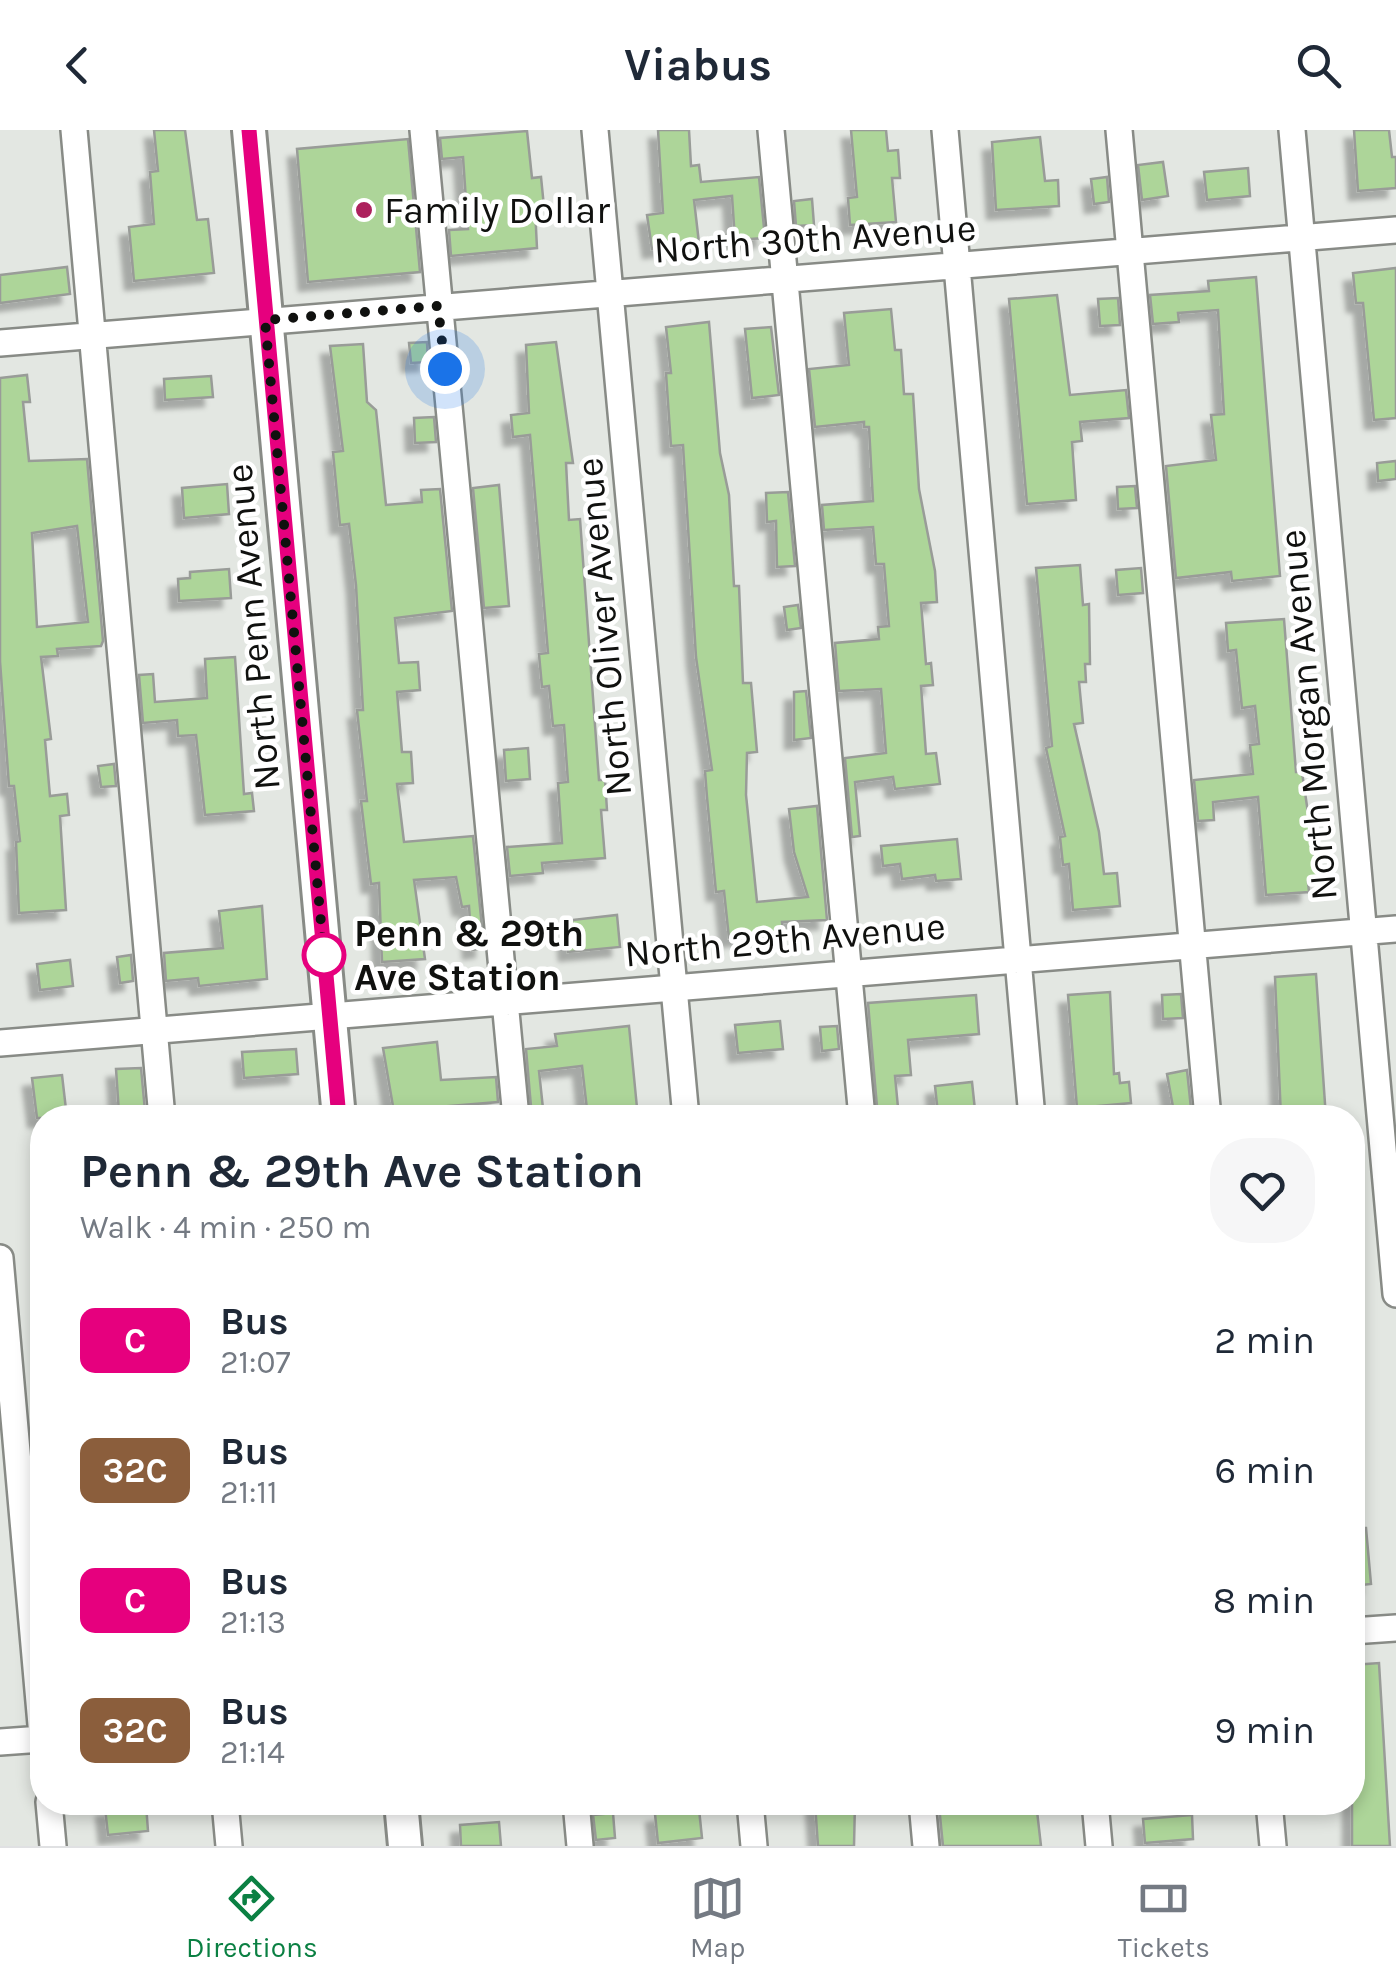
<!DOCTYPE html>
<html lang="en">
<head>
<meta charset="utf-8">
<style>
	:root { --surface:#fff; --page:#f6f6f7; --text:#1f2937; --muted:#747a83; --line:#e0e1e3; --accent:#0b8043 }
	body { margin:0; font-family:Karla,sans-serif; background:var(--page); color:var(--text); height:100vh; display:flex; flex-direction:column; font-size:38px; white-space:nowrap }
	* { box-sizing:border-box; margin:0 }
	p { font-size:32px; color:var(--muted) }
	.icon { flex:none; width:55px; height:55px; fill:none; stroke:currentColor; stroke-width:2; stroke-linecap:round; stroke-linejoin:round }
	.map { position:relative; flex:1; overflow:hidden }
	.details { position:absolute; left:30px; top:975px; width:1335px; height:710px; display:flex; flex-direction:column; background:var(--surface); border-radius:40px; box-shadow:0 5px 15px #0003 }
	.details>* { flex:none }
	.badge { padding:0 20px; border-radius:15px; font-size:35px; line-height:65px }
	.you { position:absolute; width:50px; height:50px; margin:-25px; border:8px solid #fff; border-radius:50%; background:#1a73e8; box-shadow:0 0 0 15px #1a73e833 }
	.map>.badge { position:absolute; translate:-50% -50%; box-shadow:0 0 0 5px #fff }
	.round { display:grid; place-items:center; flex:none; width:105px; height:105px; border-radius:40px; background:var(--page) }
	.summary { display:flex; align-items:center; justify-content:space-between; height:170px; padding:0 50px }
	h1 { font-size:48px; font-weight:700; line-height:75px }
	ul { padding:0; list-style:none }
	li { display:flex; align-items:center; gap:30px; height:130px; padding:0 50px }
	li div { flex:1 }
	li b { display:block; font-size:38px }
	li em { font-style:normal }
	li .badge { min-width:110px; font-weight:700; text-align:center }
	header { display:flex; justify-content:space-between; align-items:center; height:130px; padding:0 50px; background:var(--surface); font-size:45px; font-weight:700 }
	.tabs { display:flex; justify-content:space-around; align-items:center; height:140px; border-top:2px solid var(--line); background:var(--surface); font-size:28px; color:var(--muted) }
	.tabs a { display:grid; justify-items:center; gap:5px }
	.tabs .selected { color:var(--accent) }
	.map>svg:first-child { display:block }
</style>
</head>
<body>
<header><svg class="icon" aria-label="back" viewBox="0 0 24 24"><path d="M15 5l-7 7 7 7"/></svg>Viabus<svg class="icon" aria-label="search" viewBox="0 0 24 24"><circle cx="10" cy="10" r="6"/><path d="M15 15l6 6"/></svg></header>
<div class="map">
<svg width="1396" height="1716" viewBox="0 0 1396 1716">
	<defs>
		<filter id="shadow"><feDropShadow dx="-9" dy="9" stdDeviation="2.5" flood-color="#0004"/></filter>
	</defs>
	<rect width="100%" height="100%" fill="#e3e7e2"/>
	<path fill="#add599" stroke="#999c98" stroke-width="2.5" fill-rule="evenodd" filter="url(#shadow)" d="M 154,0 L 185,0 L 197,90 L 208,89 L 214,143 L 134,151 L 129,97 L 154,94 L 150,42 L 158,41 Z
		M 658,0 L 689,0 L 691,36 L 699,35 L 701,52 L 759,47 L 765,108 L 735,110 L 732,66 L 694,70 L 699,113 L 652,119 L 647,85 L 663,83 Z
		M 851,0 L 886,0 L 888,21 L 898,20 L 900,48 L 892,48 L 896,92 L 850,95 L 848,68 L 857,67 Z
		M 1354,0 L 1389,0 L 1392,27 L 1396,27 L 1396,58 L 1358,61 Z
		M 527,1 L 532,48 L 541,47 L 544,77 L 535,78 L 537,118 L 451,126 L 449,100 L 468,99 L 463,27 L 442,29 L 440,8 Z
		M 1040,7 L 1045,51 L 1058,50 L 1059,76 L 996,80 L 992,12 Z
		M 408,9 L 420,142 L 308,152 L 297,19 Z
		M 1163,32 L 1168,66 L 1142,70 L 1138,35 Z
		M 1248,38 L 1250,66 L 1207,70 L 1204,42 Z
		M 1107,47 L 1109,72 L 1094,74 L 1091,49 Z
		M 812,69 L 814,95 L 796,96 L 794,71 Z
		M 67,137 L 70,164 L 0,173 L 0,145 Z
		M 1396,138 L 1396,288 L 1374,290 L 1363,173 L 1356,173 L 1353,143 Z
		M 1256,147 L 1280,446 L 1232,451 L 1231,442 L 1176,448 L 1166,336 L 1216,330 L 1211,285 L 1224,284 L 1218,180 L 1178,183 L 1179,192 L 1153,194 L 1150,165 L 1209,161 L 1208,151 Z
		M 1057,165 L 1070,265 L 1126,260 L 1129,288 L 1080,292 L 1082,311 L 1072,312 L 1076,370 L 1027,374 L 1009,169 Z
		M 1118,168 L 1120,195 L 1100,196 L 1098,169 Z
		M 891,179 L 895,220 L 901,220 L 904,264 L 913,264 L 919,359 L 935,441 L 937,472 L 921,473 L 926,534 L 931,533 L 933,555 L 921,556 L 926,624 L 936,623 L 940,654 L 895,659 L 893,647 L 855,652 L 860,706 L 852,707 L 845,628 L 886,623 L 881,559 L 839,561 L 835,513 L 879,509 L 878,497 L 889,496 L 884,434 L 876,434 L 873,397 L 824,400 L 822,375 L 873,371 L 869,297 L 864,297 L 864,292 L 815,297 L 809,239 L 849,235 L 844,183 Z
		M 709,192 L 720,323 L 729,365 L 734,456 L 739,456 L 743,553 L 751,553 L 757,622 L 747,623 L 746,665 L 757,772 L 808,767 L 794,722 L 789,679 L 817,676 L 827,790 L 782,792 L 783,802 L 729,808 L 724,761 L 716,762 L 707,667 L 705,641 L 712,640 L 696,527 L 683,315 L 671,316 L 666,243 L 671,243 L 666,197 Z
		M 771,197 L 779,265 L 752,268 L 745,199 Z
		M 427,212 L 428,232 L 411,233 L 409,213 Z
		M 556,212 L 573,333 L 566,333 L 569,390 L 580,389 L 599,650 L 605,650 L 607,680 L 601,680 L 605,728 L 542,733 L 543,743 L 510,746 L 507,717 L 562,713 L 558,653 L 568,652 L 564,595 L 553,596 L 549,556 L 542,557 L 539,524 L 548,523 L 530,305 L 513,307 L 511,285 L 529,283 L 526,215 Z
		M 363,214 L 367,272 L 376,280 L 386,375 L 422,372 L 421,360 L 440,359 L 452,481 L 395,488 L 399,533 L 418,532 L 420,560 L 397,562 L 402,622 L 411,622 L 413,653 L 397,654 L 404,712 L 473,706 L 484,818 L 472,820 L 469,776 L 462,777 L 456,747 L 414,750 L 425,829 L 382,832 L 379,753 L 371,754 L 361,671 L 367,671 L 357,580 L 363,580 L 356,455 L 349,394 L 340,395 L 333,322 L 343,321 L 330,216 Z
		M 27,245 L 30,272 L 23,272 L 29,331 L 87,329 L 103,511 L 101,516 L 57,519 L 58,526 L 41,527 L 51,609 L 45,610 L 50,666 L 67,664 L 69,685 L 60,686 L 66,780 L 19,783 L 16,712 L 20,711 L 14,656 L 9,656 L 0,531 L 0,248 ZM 77,396 L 88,492 L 37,497 L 32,403 Z
		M 211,246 L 213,267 L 165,270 L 164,249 Z
		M 434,287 L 436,312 L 415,313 L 414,288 Z
		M 1396,331 L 1396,349 L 1378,351 L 1377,333 Z
		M 227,354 L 229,384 L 184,388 L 182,358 Z
		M 499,355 L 509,476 L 484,478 L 473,358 Z
		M 1135,356 L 1137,378 L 1118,379 L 1117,357 Z
		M 788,362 L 795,436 L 777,437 L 776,391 L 767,392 L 766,363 Z
		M 1080,435 L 1083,475 L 1089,474 L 1090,534 L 1085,534 L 1086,552 L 1079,552 L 1083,593 L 1074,594 L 1099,702 L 1104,744 L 1117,743 L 1120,776 L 1073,780 L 1069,734 L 1063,735 L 1060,707 L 1065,706 L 1046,618 L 1052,616 L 1036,438 Z
		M 1141,438 L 1143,463 L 1118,465 L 1116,440 Z
		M 229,439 L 231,468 L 179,471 L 178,449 L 190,448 L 190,442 Z
		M 798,475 L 801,498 L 787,500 L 784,477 Z
		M 1284,489 L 1296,642 L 1302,642 L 1318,751 L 1308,752 L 1309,762 L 1266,765 L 1258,667 L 1213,672 L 1214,690 L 1198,691 L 1194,650 L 1253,644 L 1250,615 L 1259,614 L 1255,576 L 1242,578 L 1236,520 L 1228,521 L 1226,493 Z
		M 235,527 L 244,664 L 252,663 L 254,681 L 205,685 L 196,605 L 178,606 L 177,590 L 143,593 L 139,545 L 153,544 L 155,572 L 207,568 L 205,529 Z
		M 806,561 L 811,608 L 794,610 L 794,562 Z
		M 528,618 L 530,649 L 506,651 L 504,620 Z
		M 114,634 L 116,656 L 101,657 L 98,636 Z
		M 957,709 L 961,749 L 936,751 L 935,745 L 902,749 L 900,734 L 883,736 L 881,716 Z
		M 262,776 L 267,849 L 199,856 L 198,848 L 166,851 L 164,823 L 223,818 L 219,781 Z
		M 617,785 L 620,817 L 568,822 L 566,802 L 573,801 L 572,790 Z
		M 131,825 L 133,851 L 120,853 L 117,827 Z
		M 70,830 L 73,856 L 40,860 L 37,834 Z
		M 1316,844 L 1326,988 L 1281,988 L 1275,847 Z
		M 1110,862 L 1114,944 L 1119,943 L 1120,953 L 1129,952 L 1131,973 L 1077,978 L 1068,865 Z
		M 1181,864 L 1183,888 L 1163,889 L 1162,865 Z
		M 976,865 L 979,904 L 908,910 L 911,945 L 895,946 L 899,988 L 878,988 L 868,873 Z
		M 780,891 L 783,919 L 738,923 L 735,895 Z
		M 629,896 L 638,988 L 588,988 L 582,936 L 539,941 L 544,988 L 532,988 L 526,919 L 557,916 L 555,904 Z
		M 837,896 L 839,919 L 822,921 L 820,897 Z
		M 437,912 L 441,950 L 496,947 L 498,972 L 439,977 L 440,988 L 395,988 L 383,918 Z
		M 296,919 L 298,944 L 244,948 L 242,922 Z
		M 141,938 L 145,981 L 119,983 L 116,939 Z
		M 1187,940 L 1192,988 L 1175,988 L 1167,944 Z
		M 62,945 L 67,988 L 37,988 L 32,948 Z
		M 972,952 L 975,980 L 938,984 L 935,956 Z
		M 1352,1398 L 1366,1398 L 1371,1454 L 1352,1456 Z
		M 1379,1533 L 1390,1716 L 1352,1716 L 1352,1535 Z
		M 824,1672 L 855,1672 L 854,1716 L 818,1716 L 815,1673 Z
		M 981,1672 L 1036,1672 L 1041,1716 L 943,1716 L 939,1676 Z
		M 146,1674 L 148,1701 L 108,1705 L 105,1678 Z
		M 699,1679 L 702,1708 L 658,1713 L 655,1684 Z
		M 613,1683 L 615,1708 L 596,1710 L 593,1685 Z
		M 1192,1685 L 1193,1709 L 1145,1713 L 1143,1689 Z
		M 499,1692 L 501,1716 L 461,1716 L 460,1695 Z"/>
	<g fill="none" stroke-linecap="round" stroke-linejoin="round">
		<g stroke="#888b86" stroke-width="30">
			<path id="minor" d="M 74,0 L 162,988
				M 423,0 L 516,988
				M 595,0 L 686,988
				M 771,0 L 862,988
				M 945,0 L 1032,988
				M 1119,0 L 1208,988
				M 1292,0 L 1396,1164
				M 0,213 L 1396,100
				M 0,913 L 1396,799
				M 0,1128 L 42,1606
				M 1352,1501 L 1396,1498
				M 0,1612 L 42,1609
				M 49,1672 L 53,1716
				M 225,1672 L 229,1716
				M 576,1672 L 580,1716
				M 750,1672 L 754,1716
				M 922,1672 L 926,1716
				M 1095,1672 L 1099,1716
				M 1269,1672 L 1273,1716"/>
		</g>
		<g stroke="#888b86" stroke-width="38">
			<path id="major" d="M 249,0 L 339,988
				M 401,1672 L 405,1716"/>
		</g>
		<use href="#minor" stroke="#fff" stroke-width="25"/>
		<use href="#major" stroke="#fff" stroke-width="32"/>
	</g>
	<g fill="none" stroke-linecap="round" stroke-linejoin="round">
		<g stroke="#fff" stroke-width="22">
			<path id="line" d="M 249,0 L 339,988"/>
		</g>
		<use href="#line" stroke="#e6007e" stroke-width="15"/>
		<path stroke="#10110f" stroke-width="10" stroke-dasharray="0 18" d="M 324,825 L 265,190 L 438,176 L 445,239"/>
	</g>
	<circle fill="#ad215d" stroke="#fff" stroke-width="4" cx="364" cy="80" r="10"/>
	<circle fill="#fff" stroke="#e6007e" stroke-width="5" cx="324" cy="825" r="20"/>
	<g text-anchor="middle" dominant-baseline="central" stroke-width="9" stroke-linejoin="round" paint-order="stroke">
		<g font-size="38" fill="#10110f" stroke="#fff" text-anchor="start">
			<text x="384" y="80">Family Dollar</text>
		</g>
		<g font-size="38" fill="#10110f" stroke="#fff">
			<text transform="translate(815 109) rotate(-4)">North 30th Avenue</text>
			<text transform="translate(253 497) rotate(-95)">North Penn Avenue</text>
			<text transform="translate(604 497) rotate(-95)">North Oliver Avenue</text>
			<text transform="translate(1308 585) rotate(-95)">North Morgan Avenue</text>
			<text transform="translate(785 810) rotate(-5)">North 29th Avenue</text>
		</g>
		<g font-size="38" font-weight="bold" fill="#10110f" stroke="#fff" text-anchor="start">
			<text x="354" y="803">Penn &amp; 29th<tspan x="354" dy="44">Ave Station</tspan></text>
		</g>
	</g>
</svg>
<div class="you" style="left:445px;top:239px"></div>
<section class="details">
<div class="summary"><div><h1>Penn &amp; 29th Ave Station</h1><p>Walk · 4 min · 250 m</p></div><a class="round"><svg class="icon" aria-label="heart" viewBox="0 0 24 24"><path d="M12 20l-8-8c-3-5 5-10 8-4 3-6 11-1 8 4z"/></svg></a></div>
<ul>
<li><span class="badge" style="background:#e6007e;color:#fff">C</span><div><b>Bus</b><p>21:07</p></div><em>2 min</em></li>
<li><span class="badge" style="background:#8b5e3c;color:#fff">32C</span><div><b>Bus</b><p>21:11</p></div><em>6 min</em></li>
<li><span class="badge" style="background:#e6007e;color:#fff">C</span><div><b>Bus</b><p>21:13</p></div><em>8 min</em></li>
<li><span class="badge" style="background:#8b5e3c;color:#fff">32C</span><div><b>Bus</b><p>21:14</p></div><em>9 min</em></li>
</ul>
</section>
</div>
<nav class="tabs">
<a class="selected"><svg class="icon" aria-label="directions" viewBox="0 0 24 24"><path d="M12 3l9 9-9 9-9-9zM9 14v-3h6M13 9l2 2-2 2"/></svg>Directions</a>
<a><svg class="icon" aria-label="map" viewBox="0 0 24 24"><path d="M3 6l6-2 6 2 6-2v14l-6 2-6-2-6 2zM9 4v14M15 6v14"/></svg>Map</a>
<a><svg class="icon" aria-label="tickets" viewBox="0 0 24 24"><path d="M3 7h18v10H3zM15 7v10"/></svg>Tickets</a>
</nav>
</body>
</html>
